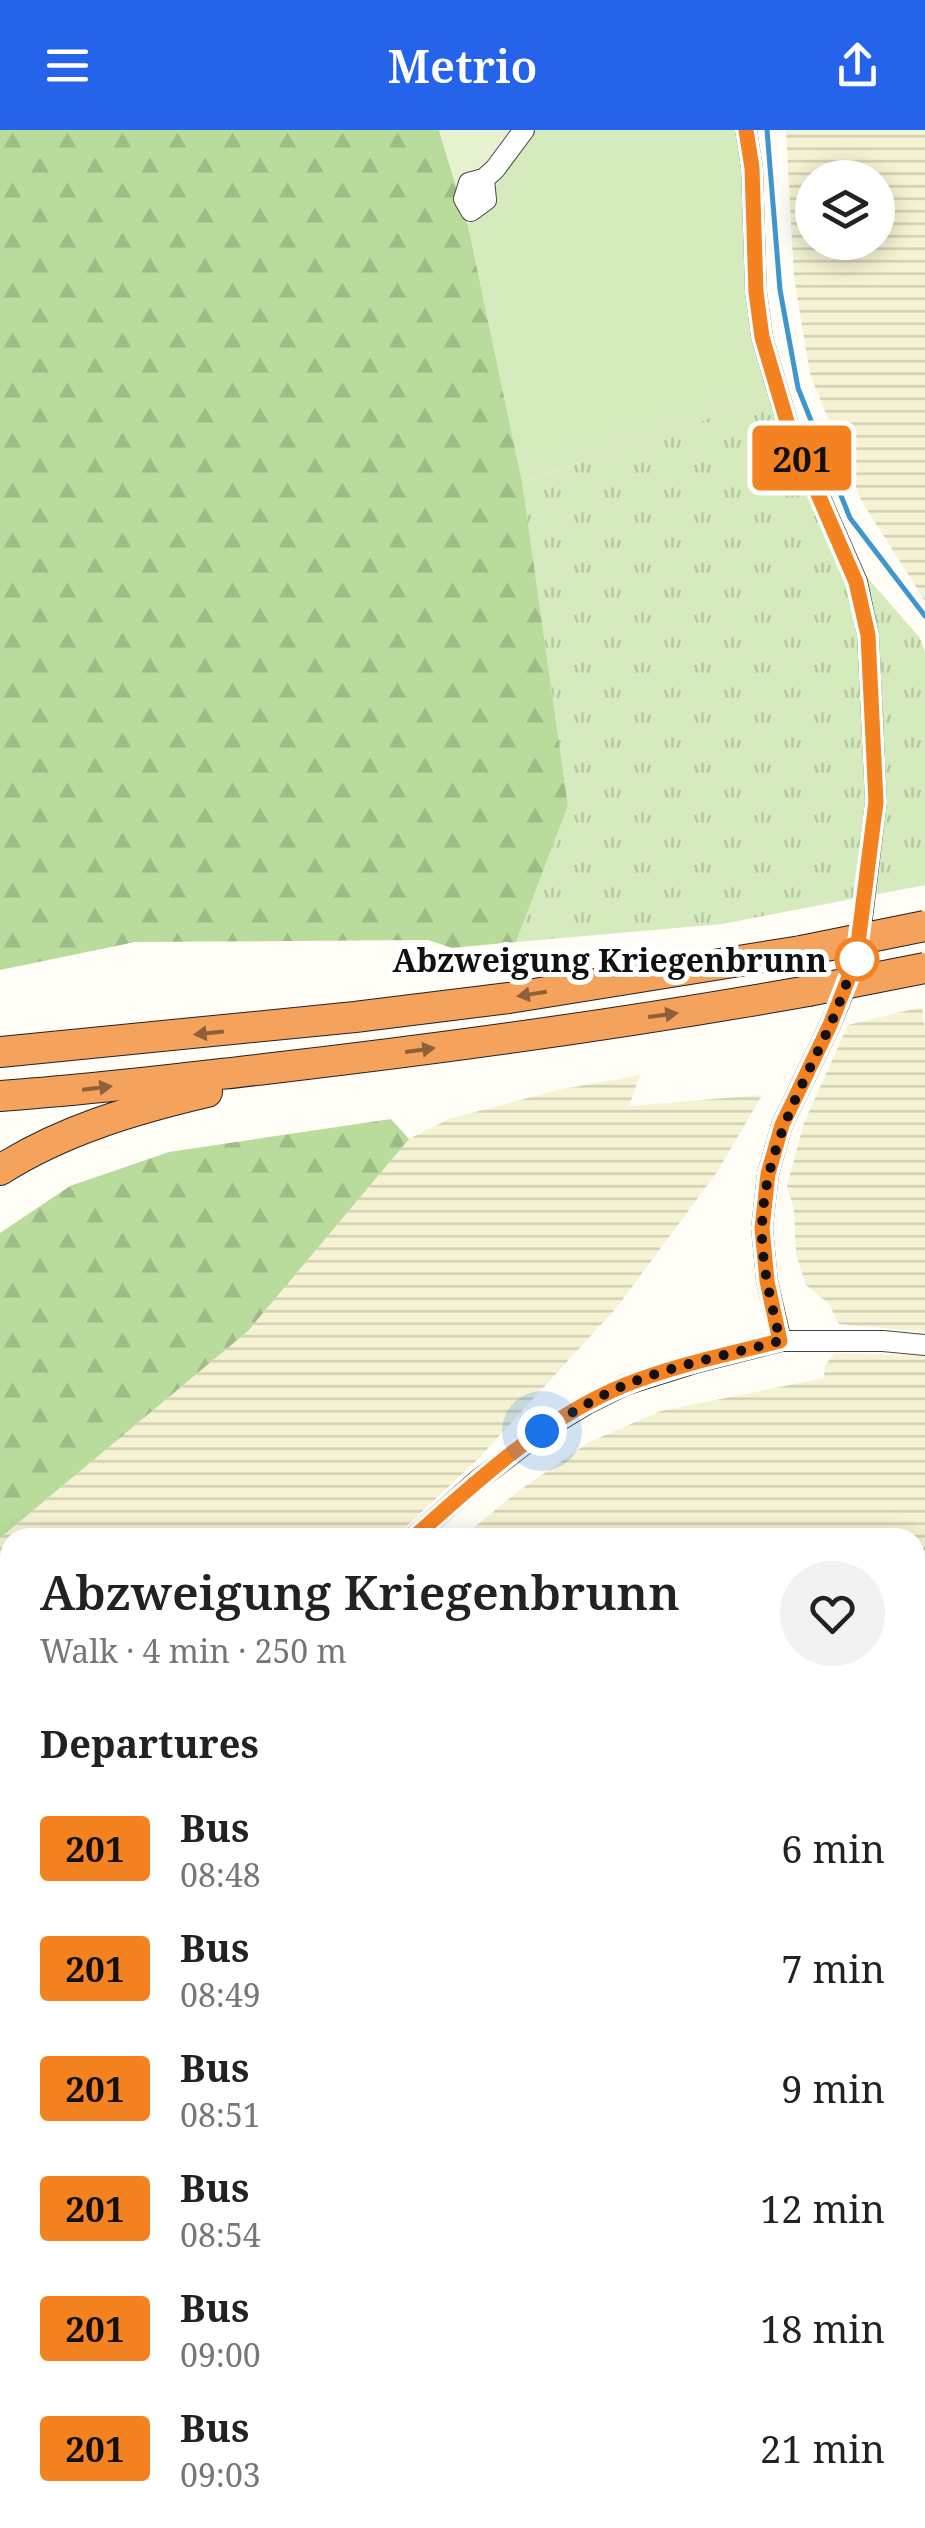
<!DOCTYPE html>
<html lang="en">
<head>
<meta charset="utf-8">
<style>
	:root { --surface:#fff; --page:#f2f2f2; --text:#222; --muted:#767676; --accent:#2563eb }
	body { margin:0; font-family:"Noto Serif",serif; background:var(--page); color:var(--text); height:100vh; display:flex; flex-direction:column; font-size:38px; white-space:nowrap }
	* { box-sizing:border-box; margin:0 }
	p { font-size:32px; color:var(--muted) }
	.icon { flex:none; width:55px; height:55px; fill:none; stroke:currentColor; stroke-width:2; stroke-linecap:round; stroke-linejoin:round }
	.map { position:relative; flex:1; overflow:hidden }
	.side { position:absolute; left:0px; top:1398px; width:925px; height:1002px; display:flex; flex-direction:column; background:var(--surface); border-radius:30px 30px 0 0; box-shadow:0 5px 25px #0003 }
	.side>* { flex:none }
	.badge { padding:0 20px; border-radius:8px; font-size:35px; line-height:65px }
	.buttons { position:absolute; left:795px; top:30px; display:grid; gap:20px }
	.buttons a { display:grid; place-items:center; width:100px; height:100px; border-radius:50%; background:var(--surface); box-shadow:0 5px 25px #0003; font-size:50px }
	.you { position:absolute; width:50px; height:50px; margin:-25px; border:8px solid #fff; border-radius:50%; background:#1a73e8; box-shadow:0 0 0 15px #1a73e833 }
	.map>.badge { position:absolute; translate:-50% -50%; box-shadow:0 0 0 5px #fff }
	h2 { padding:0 40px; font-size:38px; line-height:90px }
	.round { display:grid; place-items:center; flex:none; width:105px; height:105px; border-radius:52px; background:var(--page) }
	.head { display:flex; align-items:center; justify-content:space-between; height:170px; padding:0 40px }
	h1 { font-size:48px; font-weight:600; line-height:75px }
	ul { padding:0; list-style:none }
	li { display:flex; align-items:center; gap:30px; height:120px; padding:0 40px }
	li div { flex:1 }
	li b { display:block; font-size:38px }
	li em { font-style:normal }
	li .badge { min-width:110px; font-weight:700; text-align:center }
	header { display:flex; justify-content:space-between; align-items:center; height:130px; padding:0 40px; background:var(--accent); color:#fff; font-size:45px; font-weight:600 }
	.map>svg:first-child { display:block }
</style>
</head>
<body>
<header><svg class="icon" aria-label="menu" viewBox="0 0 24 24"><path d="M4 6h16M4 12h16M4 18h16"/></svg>Metrio<svg class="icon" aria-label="share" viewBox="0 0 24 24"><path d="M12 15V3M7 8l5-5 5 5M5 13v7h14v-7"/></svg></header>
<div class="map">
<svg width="925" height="2398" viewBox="0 0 925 2398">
	<defs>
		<pattern id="farmland-rules" width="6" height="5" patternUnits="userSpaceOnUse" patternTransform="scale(2.5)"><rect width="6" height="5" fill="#f6f3d4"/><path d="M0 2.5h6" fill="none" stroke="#d2cfb5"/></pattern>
		<pattern id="grass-tufts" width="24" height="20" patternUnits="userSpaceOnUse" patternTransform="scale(2.5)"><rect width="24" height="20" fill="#d5ebbd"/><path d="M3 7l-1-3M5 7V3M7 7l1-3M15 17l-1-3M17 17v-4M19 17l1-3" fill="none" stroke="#b6c8a1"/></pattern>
		<pattern id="forest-firs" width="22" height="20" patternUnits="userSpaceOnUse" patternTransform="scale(2.5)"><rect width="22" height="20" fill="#b9dc9c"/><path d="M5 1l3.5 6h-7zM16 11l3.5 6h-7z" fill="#9ebc85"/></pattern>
	</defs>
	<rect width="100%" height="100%" fill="#fffdf5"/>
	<path fill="url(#farmland-rules)" fill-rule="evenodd" d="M 786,0 L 925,0 L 925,471 L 861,370 L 810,244 L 794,147 ZM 812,48 L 878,48 L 878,112 L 812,112 Z
		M 922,877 L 925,900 L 925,1202 L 839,1194 L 829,1174 L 806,1155 L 796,1124 L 794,1079 L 787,1056 L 804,993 L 848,895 Z
		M 640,945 L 629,976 L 762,965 L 717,1042 L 617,1177 L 479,1328 L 395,1407 L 10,1408 L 10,1650 L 0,1655 L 0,1408 L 248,1201 L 409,1009 L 449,989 L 558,960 Z
		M 834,1223 L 925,1226 L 925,1470 L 915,1477 L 915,1408 L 463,1407 L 517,1362 L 589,1312 L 661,1281 L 824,1248 L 825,1236 Z
		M 10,1777 L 10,1976 L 0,1982 L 0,1804 Z"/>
	<path fill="url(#grass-tufts)" d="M 771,267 L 827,401 L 920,508 L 925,522 L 925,755 L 722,794 L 516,812 L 568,676 L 522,352 Z
		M 925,1511 L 925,1910 L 915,1915 L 915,1518 Z
		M 925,1929 L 925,2303 L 915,2309 L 915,1934 Z
		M 10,2017 L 10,2390 L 699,2390 L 681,2398 L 0,2398 L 0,2023 Z
		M 925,2314 L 925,2398 L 704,2398 L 720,2390 L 915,2390 L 915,2320 Z"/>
	<path fill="url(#forest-firs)" d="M 0,0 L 439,0 L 468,95 L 522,351 L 568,676 L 516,812 L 452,818 L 428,810 L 135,812 L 0,840 Z
		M 391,989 L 409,1009 L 248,1201 L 0,1408 L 0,1103 L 70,1056 L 169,1022 Z"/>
	<path fill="#d5ebbd" d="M 536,0 L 739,0 L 742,29 L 747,184 L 771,267 L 522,352 L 468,95 Z"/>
	<path fill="#e6f2cf" d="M 439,0 L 536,0 L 468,95 Z"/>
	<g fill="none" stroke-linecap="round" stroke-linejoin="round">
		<path stroke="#3f96cf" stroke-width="5" d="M 767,0 L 780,160 L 798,258 L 850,388 L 925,486
			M 915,1497 L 925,1490
			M 0,1998 L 10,1993"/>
		<path stroke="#b9e0f7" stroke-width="32" d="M 707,2398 L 721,2390"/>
		<g stroke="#444" stroke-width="22">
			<path id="minor" d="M 746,0 L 752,38 L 756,162 L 762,207 L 788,295 L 857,452 L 868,505 L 876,672 L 857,829 L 830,895 L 782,995 L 768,1044 L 762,1098 L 767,1151 L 781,1211
				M 484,49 L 486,70 L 471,81 L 464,69 L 469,53 Z
				M 484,49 L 495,39 L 524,0
				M 413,1408 L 477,1351 L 542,1301 L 587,1274 L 625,1255 L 698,1232 L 781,1211 L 883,1211 L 925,1215
				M 0,1672 L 10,1666"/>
		</g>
		<g stroke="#222" stroke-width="32">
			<path id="highway" d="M 0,922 L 355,887 L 509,868 L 801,821
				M 0,966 C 89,960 177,949 265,939 C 447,918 628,893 808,861
				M 0,1040 C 63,1000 135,979 207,962"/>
		</g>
		<use href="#minor" stroke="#fff" stroke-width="20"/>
		<use href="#highway" stroke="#f5a25d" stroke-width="30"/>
		<g stroke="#222" stroke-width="32" stroke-linecap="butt">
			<path id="highway-bridge" d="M 801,821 L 925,796
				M 808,861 L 925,838"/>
		</g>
		<use href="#highway-bridge" stroke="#f5a25d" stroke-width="30"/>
	</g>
	<defs><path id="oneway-solid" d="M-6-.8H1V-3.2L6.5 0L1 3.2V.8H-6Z" transform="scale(2.5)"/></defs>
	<g fill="#8e613b">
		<use href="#oneway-solid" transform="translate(532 864) rotate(171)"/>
		<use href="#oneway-solid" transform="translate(663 885) rotate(-8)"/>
		<use href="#oneway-solid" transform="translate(209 903) rotate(174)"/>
		<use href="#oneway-solid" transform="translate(420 920) rotate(-8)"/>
		<use href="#oneway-solid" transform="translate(97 958) rotate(-7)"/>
	</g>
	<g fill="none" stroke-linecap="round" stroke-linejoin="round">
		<g stroke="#fff" stroke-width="22">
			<path id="line" d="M 413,1408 C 477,1351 544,1288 625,1255 C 675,1235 729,1224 780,1211 L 767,1151 L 762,1098 L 768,1044 L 782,995 L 830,895 L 856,829 L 876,672 L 868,505 L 856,452 L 788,295 L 762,207 L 756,162 L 752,38 L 746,0"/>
		</g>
		<use href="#line" stroke="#f58220" stroke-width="15"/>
		<path stroke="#111" stroke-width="10" stroke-dasharray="0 18" d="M 542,1301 C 568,1285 595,1268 623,1256 C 673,1235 728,1225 780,1211 C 772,1174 761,1135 762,1097 C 764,1024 798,964 828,900 C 839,877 846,851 857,829"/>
	</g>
	<circle fill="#fff" stroke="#f58220" stroke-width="5" cx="857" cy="829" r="20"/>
	<g text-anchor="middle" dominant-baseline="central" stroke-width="10" stroke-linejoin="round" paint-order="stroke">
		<g font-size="32" font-weight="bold" fill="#111" stroke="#fff" text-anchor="end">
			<text x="827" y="829">Abzweigung Kriegenbrunn</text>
		</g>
	</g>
</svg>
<div class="buttons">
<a><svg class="icon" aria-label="layers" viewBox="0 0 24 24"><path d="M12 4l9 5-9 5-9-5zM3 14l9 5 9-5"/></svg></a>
</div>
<div class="you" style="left:542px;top:1301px"></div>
<b class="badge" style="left:802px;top:328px;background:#f58220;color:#111">201</b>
<section class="side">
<div class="head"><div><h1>Abzweigung Kriegenbrunn</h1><p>Walk · 4 min · 250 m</p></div><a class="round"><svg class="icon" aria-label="heart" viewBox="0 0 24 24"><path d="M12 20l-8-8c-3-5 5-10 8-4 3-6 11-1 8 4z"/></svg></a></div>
<h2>Departures</h2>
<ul>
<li><span class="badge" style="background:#f58220;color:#111">201</span><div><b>Bus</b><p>08:48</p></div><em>6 min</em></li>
<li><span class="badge" style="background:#f58220;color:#111">201</span><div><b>Bus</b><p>08:49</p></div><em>7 min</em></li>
<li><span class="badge" style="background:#f58220;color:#111">201</span><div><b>Bus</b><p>08:51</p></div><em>9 min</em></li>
<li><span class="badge" style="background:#f58220;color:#111">201</span><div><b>Bus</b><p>08:54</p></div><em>12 min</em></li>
<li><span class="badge" style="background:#f58220;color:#111">201</span><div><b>Bus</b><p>09:00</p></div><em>18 min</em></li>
<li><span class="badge" style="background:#f58220;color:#111">201</span><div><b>Bus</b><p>09:03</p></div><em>21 min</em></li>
</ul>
</section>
</div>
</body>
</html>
